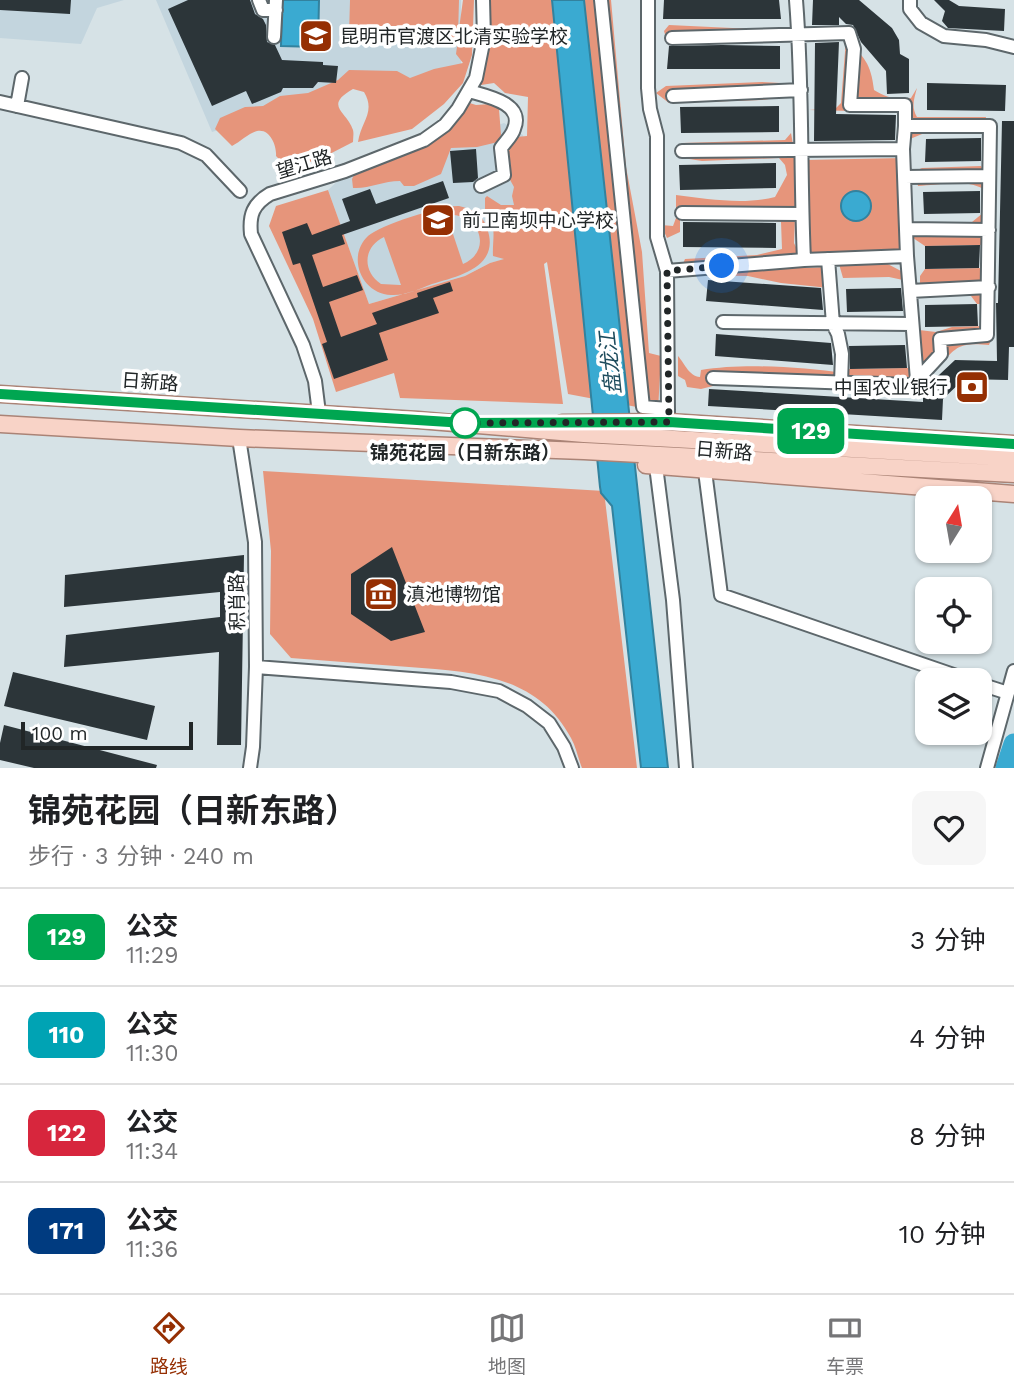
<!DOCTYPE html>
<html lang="zh">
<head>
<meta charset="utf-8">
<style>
	:root { --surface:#fff; --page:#f6f6f6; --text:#202124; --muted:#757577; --line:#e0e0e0; --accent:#952f03 }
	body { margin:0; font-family:"Work Sans","Noto Sans SC",sans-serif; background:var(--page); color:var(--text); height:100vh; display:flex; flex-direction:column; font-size:26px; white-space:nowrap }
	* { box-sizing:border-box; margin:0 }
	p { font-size:23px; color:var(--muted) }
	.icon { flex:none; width:38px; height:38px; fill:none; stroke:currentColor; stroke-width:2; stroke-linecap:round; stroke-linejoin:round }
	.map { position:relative; height:768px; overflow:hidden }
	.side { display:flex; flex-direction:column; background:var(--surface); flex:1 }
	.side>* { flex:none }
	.badge { padding:0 14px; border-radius:10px; font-size:24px; line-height:46px }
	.needle { width:46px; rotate:11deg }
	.fabs { position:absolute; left:915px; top:486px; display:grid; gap:14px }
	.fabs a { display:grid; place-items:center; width:77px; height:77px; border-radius:14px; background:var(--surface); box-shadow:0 2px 5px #0004; font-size:35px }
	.scale { position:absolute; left:21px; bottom:18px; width:172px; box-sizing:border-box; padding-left:7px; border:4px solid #212627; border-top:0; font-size:19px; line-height:24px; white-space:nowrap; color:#212627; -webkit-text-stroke:5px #fff; paint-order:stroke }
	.you { position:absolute; width:35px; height:35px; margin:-18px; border:5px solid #fff; border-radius:50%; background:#1a73e8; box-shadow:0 0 0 10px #1a73e833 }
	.map>.badge { position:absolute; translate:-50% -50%; box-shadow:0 0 0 4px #fff }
	.round { display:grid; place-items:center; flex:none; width:74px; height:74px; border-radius:14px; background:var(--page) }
	.summary { display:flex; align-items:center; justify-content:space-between; height:119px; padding:0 28px }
	h1 { font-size:33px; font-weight:700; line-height:52px }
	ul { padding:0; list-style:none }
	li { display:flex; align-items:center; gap:21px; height:98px; padding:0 28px; border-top:2px solid var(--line) }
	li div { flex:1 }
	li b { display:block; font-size:26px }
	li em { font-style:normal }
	li .badge { min-width:77px; font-weight:700; text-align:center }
	.menu { display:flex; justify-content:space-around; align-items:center; height:98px; border-top:2px solid var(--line); background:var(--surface); font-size:19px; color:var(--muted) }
	.menu a { display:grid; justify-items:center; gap:4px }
	.menu .active { color:var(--accent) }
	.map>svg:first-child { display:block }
</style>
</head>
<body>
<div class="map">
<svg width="1014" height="768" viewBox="0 0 1014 768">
	<rect width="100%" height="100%" fill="#d6e2e6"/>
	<path fill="#c3d5de" d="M 0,0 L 124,0 L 97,8 L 81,44 L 0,38 Z
		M 156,0 L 461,0 L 461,72 L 430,79 L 382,78 L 212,132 Z
		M 504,123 L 523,135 L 542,250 L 490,263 L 465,276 L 369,304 L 328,190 L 342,177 Z"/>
	<path fill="#e6957b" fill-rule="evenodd" d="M 350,0 L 459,0 L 458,36 L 463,0 L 474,0 L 472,55 L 463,83 L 444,104 L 412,129 L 358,142 C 361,121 376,112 364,92 L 353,89 C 323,106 347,111 353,130 C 354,134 353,138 353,142 L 318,160 L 294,166 L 294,154 L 283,163 L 276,156 C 277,146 270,128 257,131 C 249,133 240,142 232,146 L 215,129 L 220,118 L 245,107 L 263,106 L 280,96 L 308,93 L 338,80 L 349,70 L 397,71 L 410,78 L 434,69 L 463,63 L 456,54 L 458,39 L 349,36 Z
		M 491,0 L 611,0 L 626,167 L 642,252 L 649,353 L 661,356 L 658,411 L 568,394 L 547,262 L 544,264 L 563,404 L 400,398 L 394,373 L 336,392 L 313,319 L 269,226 L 276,206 L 328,190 L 369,304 L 465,276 L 490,263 L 504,259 L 493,256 C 492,240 498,223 485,211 L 485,198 L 487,196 L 501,205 L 514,205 L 512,196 L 514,187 L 509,178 L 511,169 L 508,145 L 516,137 L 527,136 L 528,97 L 505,93 L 494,83 L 481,85 L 478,61 Z
		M 669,25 L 772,30 L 692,40 L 667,41 L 664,31 Z
		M 846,39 C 864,57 871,63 874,90 C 886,97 896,101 911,98 L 917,88 C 914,99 911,107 917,117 L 986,117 L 983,133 L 927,132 L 893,146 L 898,142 L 900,118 L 896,112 L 809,110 L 836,108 L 841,103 Z
		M 762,82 L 781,83 L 783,97 L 762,100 L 669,103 L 656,93 L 666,86 Z
		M 460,100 L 476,105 L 491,104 L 499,109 L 501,135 L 498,142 L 477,147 L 451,148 L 441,174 L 414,186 L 404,186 L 400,181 C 383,181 369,189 353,188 L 352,179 L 356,171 L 422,144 Z
		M 791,133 L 797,167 L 794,243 L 806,268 L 826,267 L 829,288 L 781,283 L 748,276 L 692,275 L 683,264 L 685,259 L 757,255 L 782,249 L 781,222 L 767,220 L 680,220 L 680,232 L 667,238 L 661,225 L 673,226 L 676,218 L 676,195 C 708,199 743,205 775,197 L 787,175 L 785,165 L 779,158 L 702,161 L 683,158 L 678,152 L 682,143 L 785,140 Z
		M 903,158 L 905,254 L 808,256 L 806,160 Z
		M 981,166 L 991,187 L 992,208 L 987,225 L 987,268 L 983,276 C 990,298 999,322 989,345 C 963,343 957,344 941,365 L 940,362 L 947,352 L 945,344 L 986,339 L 982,330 L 951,334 L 937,338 L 933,358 L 919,374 L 923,379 L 936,370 L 917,390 L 717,385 L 701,389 L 687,387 L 685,380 L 678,376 L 678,356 C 685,364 689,376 700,377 L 701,370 C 743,363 802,367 844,373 L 848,369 L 908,368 L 910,367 L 911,347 L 919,330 L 936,332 L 952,327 L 985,326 L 984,304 L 977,304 L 971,296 L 920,296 L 920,276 L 925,269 L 985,268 L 985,245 L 925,246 L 913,238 L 918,224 L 972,222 L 983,213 L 983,196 L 986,191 C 971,178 937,185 918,186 L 915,171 L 922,168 Z
		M 459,206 C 472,209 483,215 487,228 C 501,267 459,276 432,284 C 419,289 405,296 391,295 C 362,294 346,257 368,236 C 380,225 443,205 459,206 ZM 453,215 C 482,217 491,252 463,264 L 447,216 ZM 384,237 L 401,285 L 400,285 L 381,284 C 362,271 363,247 384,237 Z
		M 882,261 L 901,271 L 903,280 L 889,277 L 843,278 L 839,264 Z
		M 263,471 L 604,491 L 637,768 L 582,768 C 578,758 576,747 571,738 C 537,674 471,672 409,667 C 369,664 330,661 291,658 L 270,634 L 271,551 Z"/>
	<path fill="#3aaad1" stroke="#32829e" stroke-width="2" d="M 282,0 L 319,0 L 318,47 L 281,46 Z
		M 552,0 L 584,0 L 668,768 L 641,768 L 612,506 L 601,493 L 600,487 Z
		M841 206a15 15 0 1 1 30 0a15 15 0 1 1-30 0Z"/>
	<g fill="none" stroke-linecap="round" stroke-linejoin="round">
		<path stroke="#3aaad1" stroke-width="21" d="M 1006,768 L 1014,744"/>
	</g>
	<path fill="#2c3539" d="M 0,0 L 71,0 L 70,14 L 0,10 Z
		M 188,0 L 250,0 L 255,14 L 263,19 L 266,25 L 267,42 L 275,45 L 282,60 L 323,62 L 323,65 L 338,66 L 336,83 L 318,82 L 313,88 L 283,88 L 281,92 L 252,104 L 246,91 L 212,106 L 168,9 Z
		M 664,0 L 779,0 L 781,19 L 663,19 Z
		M 813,0 L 859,0 L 892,28 L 899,40 L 900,54 L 909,59 L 909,93 L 887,94 L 886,71 L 861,42 L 853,25 L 846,24 L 839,17 L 839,25 L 812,25 Z
		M 934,0 L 949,0 L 959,6 L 1005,9 L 1004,31 L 948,28 L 942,21 L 945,11 Z
		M 839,42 L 836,114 L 896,115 L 895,140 L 814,141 L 815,43 Z
		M 722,45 L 780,46 L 780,69 L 667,69 L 669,46 Z
		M 927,83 L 1006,85 L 1005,111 L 927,110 Z
		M 779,106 L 779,132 L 681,133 L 680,107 Z
		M 1002,121 L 1014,121 L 1014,347 L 1009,347 L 1008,380 L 964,379 L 943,399 L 942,420 L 708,406 L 709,389 L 923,402 L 923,390 L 955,360 L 997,361 L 996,303 L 998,303 Z
		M 981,138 L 981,161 L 925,162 L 926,139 Z
		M 476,149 L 478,178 L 473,182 L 453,183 L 450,151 Z
		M 776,163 L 776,188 L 680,190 L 679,165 Z
		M 443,181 L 449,198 L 342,235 L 345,244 L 312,255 L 323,287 L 357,275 L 363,290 L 329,302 L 341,337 L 377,324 L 372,313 L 418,297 L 417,293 L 450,282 L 453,291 L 433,298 L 439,313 L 379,333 L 388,360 L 334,379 L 322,344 L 327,342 L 300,263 L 293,265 L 282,232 L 307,223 L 312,235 L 350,221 L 342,199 L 370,189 L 376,204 Z
		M 980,191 L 980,213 L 924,214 L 923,192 Z
		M 683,222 L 776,223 L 776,248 L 683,247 Z
		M 980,245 L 979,268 L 925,269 L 925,246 Z
		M 708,280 L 821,288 L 823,310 L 706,301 Z
		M 901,288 L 903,311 L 847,312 L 846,289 Z
		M 977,304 L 978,326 L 925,327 L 925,305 Z
		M 716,334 L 831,343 L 833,365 L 715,356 Z
		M 905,345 L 907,368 L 850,369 L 849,346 Z
		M 392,547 L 425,632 L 391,641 L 351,614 L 351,574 Z
		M 244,555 L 241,745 L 217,745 L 219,652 L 64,667 L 66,635 L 220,617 L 220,592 L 64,607 L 65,575 Z
		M 13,672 L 155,706 L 147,740 L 4,706 Z
		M 4,725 L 157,765 L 156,768 L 34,768 L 0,760 L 0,743 Z"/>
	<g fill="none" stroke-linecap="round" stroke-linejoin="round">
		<g stroke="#5d676b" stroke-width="16">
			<path id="minor" d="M 259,0 L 263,10 L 276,10
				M 601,0 L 643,407 L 668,409
				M 648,0 L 648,88 L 650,109 L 657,136 L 657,237 L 667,271 L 668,415
				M 910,0 L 910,9 L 921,23 L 944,36 L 986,40 L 1014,47
				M 274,37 L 276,0
				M 672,38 L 849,33 L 854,49 L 850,105 L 905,105 L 905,126
				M 469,91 C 486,96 525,103 514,129 C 512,136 505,142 501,148 L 504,175 L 481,186
				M 673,96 L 801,90
				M 0,102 L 181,143 L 206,155 L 240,191
				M 17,106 L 22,78
				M 903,149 L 905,126 L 990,126 L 987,335 L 940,339 L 941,354 L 917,380
				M 682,151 L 903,149 L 907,256 L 804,260
				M 904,177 L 989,176
				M 682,213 L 802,214
				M 906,229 L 989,230
				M 828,259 L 833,324 L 838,334 L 842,354 L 841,383
				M 667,271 L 804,260 C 800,173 803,86 796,0
				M 910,291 L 989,287
				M 723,322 L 912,324
				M 713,378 L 910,385 L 917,380 L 907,256
				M 319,413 L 315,381 L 303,345 L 251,234 C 249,215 253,204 270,194 L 345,171 L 424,140 L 445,125 L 458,109 L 476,78 L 484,38 L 483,0
				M 239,438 L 255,542 L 256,667 L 253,747 L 250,768
				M 656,466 L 673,600 L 686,768
				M 705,471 L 721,595 L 971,681
				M 256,667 L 451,682 L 499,691 L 527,706 L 549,723 L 564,747 L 572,768
				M 980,684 L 1008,693
				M 987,768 L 1014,671"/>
		</g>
		<g stroke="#aa8376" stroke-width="19">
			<path id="major" d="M 0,394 L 418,420 L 584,434 L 1014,458
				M 562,423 L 669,422 L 1014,444
				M 0,424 L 239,438 L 584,451 L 1014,474
				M 646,465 L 1014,494"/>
		</g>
		<use href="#minor" stroke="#fff" stroke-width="12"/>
		<use href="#major" stroke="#f8d3c7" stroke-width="16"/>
	</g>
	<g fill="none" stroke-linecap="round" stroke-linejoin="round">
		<g stroke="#fff" stroke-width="16">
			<path id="line" d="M 0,394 L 465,423 L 669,422 L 1014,444"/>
		</g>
		<use href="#line" stroke="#00a651" stroke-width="10"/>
		<path stroke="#212627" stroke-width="7" stroke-dasharray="0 12.6" d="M 465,423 L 669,422 L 667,271 L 722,266"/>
	</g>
	<defs>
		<g id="school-square" transform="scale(1.75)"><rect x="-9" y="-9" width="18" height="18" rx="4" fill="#952f03" stroke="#fff"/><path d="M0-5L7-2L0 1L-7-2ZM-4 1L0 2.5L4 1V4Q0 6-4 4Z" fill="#fff"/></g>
		<g id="bank-square" transform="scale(1.75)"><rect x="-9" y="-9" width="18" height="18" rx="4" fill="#952f03" stroke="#fff"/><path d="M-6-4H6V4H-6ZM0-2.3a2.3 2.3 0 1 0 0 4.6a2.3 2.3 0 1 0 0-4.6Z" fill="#fff"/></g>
		<g id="museum-square" transform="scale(1.75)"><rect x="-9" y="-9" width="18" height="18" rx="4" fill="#952f03" stroke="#fff"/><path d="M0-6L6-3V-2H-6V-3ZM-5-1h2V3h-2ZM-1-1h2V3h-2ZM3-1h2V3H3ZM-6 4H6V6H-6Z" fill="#fff"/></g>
	</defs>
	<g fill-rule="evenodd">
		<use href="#school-square" x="316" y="36"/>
		<use href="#school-square" x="438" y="220"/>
		<use href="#bank-square" x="972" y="387"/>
		<use href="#museum-square" x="381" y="594"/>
	</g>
	<circle fill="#fff" stroke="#00a651" stroke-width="3.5" cx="465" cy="423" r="14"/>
	<g text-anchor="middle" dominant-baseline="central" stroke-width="7" stroke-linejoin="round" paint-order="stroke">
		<g font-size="19" fill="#212627" stroke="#fff" text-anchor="start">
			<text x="340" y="36">昆明市官渡区北清实验学校</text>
			<text x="462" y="220">前卫南坝中心学校</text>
			<text x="948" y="387" text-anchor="end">中国农业银行</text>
			<text x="406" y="594">滇池博物馆</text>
		</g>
		<g font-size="19" fill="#212627" stroke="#fff">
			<text transform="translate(304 164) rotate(-17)">望江路</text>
			<text transform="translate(150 382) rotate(4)">日新路</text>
			<text transform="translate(724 451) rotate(5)">日新路</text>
			<text transform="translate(237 602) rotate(-91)">积肖路</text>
		</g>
		<g font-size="19" font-weight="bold" fill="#212627" stroke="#fff">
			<text x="465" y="452">锦苑花园（日新东路）</text>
		</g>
		<g font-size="21" font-style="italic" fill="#1d4b5c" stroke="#fff">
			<text transform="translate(610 363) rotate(-96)">盘龙江</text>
		</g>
	</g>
</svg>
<div class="fabs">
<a><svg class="needle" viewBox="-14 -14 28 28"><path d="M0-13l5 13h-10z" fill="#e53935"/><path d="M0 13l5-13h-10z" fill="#757577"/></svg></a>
<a><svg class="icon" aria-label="locate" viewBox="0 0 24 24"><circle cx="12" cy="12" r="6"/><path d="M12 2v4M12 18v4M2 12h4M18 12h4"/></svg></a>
<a><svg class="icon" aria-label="layers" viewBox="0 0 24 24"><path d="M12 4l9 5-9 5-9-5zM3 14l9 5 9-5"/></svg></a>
</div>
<div class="scale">100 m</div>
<div class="you" style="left:722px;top:266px"></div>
<b class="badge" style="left:811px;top:431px;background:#00a651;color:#fff">129</b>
</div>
<section class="side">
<div class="summary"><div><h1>锦苑花园（日新东路）</h1><p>步行 · 3 分钟 · 240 m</p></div><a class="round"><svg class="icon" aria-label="heart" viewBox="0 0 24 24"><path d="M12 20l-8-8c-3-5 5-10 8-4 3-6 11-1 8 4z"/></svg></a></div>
<ul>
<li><span class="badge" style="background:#00a651;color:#fff">129</span><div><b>公交</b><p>11:29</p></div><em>3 分钟</em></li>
<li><span class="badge" style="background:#00a3b4;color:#fff">110</span><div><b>公交</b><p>11:30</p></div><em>4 分钟</em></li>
<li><span class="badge" style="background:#d7263d;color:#fff">122</span><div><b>公交</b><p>11:34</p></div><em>8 分钟</em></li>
<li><span class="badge" style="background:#003b80;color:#fff">171</span><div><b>公交</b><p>11:36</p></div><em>10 分钟</em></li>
</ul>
</section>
<nav class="menu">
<a class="active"><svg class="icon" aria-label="directions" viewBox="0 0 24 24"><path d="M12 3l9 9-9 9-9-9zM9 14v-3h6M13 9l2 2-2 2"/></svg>路线</a>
<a><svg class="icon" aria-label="map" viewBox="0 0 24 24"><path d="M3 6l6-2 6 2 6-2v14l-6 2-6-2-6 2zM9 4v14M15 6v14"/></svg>地图</a>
<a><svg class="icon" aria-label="tickets" viewBox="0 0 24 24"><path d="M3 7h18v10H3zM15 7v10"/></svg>车票</a>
</nav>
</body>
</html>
